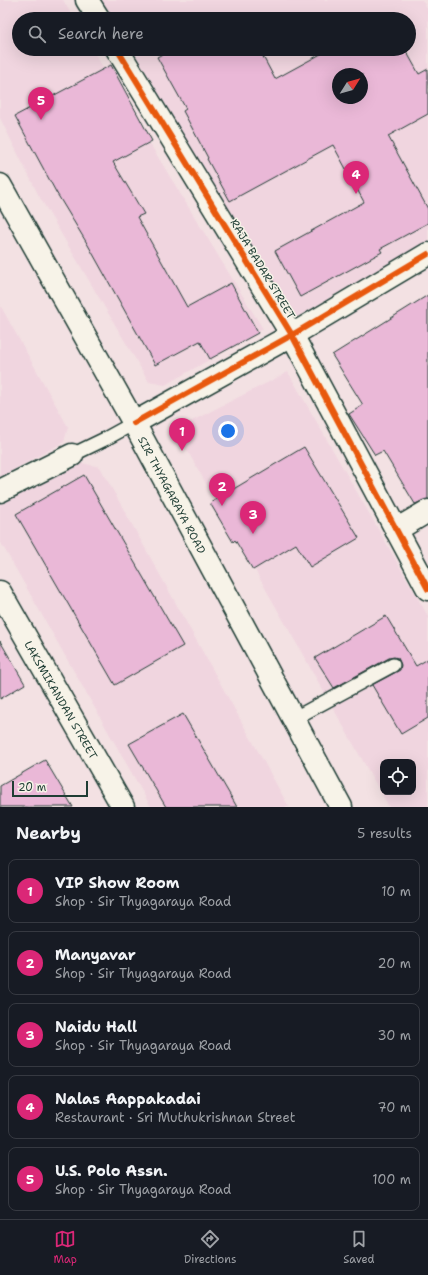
<!DOCTYPE html>
<meta charset="utf-8">
<style>
:root{--surface:#171b24;--page:#20242c;--text:#f1f3f6;--muted:#9ea1a6;--line:#363941;--accent:#db2777}
body{margin:0;font-family:"Shantell Sans",sans-serif;background:var(--page);color:var(--text)}
.controls{position:absolute;right:12px;bottom:12px;display:grid;overflow:hidden;border-radius:8px;box-shadow:0 4px 16px #0002}
.controls button{width:36px;height:36px;display:grid;place-items:center;padding:0;border:0;border-bottom:1px solid var(--line);background:var(--surface);color:var(--text);font:20px sans-serif}
.compass{position:absolute;left:332px;top:68px;width:36px;height:36px;border-radius:50%;background:var(--surface);box-shadow:0 4px 16px #0002;rotate:53deg}
.scale{position:absolute;left:12px;bottom:10px;width:76px;box-sizing:border-box;padding-left:4px;border:2px solid #1f3d34;border-top:0;font-size:11px;line-height:14px;white-space:nowrap;color:#1f3d34;-webkit-text-stroke:3px #f7f3e8;paint-order:stroke}
.you{position:absolute;left:228px;top:431px;width:14px;height:14px;margin:-10px;border:3px solid #fff;border-radius:50%;background:#1a73e8;box-shadow:0 0 0 6px #1a73e833}
.badge{display:grid;place-items:center;width:26px;height:26px;border-radius:50%;background:var(--accent);color:#fff;font-size:13px;font-weight:700}
.pin{position:absolute;translate:-50% -33px;filter:drop-shadow(0 1px 2px #0008)}
.pin::after{content:'';position:absolute;top:21px;width:14px;height:12px;background:inherit;clip-path:polygon(0 0,100% 0,50% 100%)}
.list{margin:0;padding:0;list-style:none}
h2{display:flex;justify-content:space-between;align-items:center;height:52px;margin:0;padding:0 16px;font-size:17px}
h2 small{font-size:13px;font-weight:400;color:var(--muted)}
.list li{display:grid;grid-template-columns:26px 1fr auto;gap:12px;align-items:center;box-sizing:border-box;height:64px;margin:0 8px 8px;padding:0 8px;border:1px solid var(--line);border-radius:8px}
.list b{display:block;font-size:15px;white-space:nowrap}
.list p{margin:0;font-size:13px;white-space:nowrap;color:var(--muted)}
.list em{font-size:13px;font-style:normal;color:var(--muted)}
.icon{flex:none;width:22px;height:22px;fill:none;stroke:currentColor;stroke-width:2;stroke-linecap:round;stroke-linejoin:round}
.map{position:relative;flex:none;width:428px;height:807px;overflow:hidden}
.search{position:absolute;background:var(--surface);box-shadow:0 4px 16px #0002;left:12px;right:12px;top:12px;height:44px;display:flex;align-items:center;gap:10px;box-sizing:border-box;padding:0 14px;border-radius:22px;color:var(--muted);font-size:15px}
.sheet{height:412px;background:var(--surface)}
nav{display:flex;justify-content:space-around;align-items:center;box-sizing:border-box;height:56px;border-top:1px solid var(--line);background:var(--surface);font-size:11px;color:var(--muted)}
nav a{display:grid;justify-items:center;gap:2px}
nav .on{color:var(--accent)}
.map>svg:first-child{display:block}
.built{fill:#f0d5df;fill-rule:evenodd}
.building{fill:#eab8d7;stroke:#1f3d34;fill-rule:evenodd}
.lines{fill:none;stroke-linecap:round;stroke-linejoin:round}
.service-casing{stroke:#1f3d34;stroke-width:16}
.minor-casing{stroke:#1f3d34;stroke-width:25}
.secondary-casing{stroke:#1f3d34;stroke-width:25}
.service{stroke:#f7f3e8;stroke-width:13}
.minor{stroke:#f7f3e8;stroke-width:22}
.secondary{stroke:#f7f3e8;stroke-width:22}
.cycleway-casing{stroke:#f7f3e8;stroke-width:8}
.cycleway{stroke:#e8590c;stroke-width:6}
.labels{text-anchor:middle;stroke-width:3;stroke-linejoin:round;paint-order:stroke}
.street-label{font-size:11px;fill:#1f3d34;stroke:#f7f3e8}
</style>
<div class="map">
<svg width="428" height="807" viewBox="0 0 428 807">
<rect width="100%" height="100%" fill="#f3e1e3"/>
<filter id="ink" filterUnits="userSpaceOnUse"><feTurbulence type="fractalNoise" baseFrequency=".025" numOctaves="2"/><feDisplacementMap in="SourceGraphic" scale="8" xChannelSelector="R" yChannelSelector="G"/><feConvolveMatrix kernelMatrix="1 2 1 2 8 2 1 2 1" color-interpolation-filters="sRGB"/></filter>
<g filter="url(#ink)">
<g class="built">
<path d="M0,0H63L74,19H19V49H92L263,329L165,385L149,382L39,196L0,118Z"/>
<path d="M102,0H422L428,10V240L295,318L132,49H409V19H113ZM338,74H362V98H338Z"/>
<path d="M0,305L68,427L64,442L0,477Z"/>
<path d="M288,372L428,616V807H389L178,434L186,424ZM383,762H413V792H383Z"/>
<path d="M82,463L100,467L289,807H151L0,541V505Z"/>
</g>
<g class="building">
<path d="M172,49H259L275,79L330,49H405L419,74L428,69V114L388,136L428,209V223L380,249L382,252L300,297L275,251L364,202L333,145L230,201L207,159L208,158L183,111L186,109L157,57ZM338,74H362V98H338Z"/>
<path d="M111,65L152,141L113,162L144,214L137,217L187,307L231,283L258,333L210,359L200,341L155,365L88,245L56,192L15,116Z"/>
<path d="M428,295V499L415,504L383,451L375,455L349,414L363,405L332,355Z"/>
<path d="M304,447L359,538L310,567L296,544L253,570L235,540L233,542L210,503Z"/>
<path d="M84,475L183,646L115,685L16,514Z"/>
<path d="M386,616L416,666L428,659V718L401,734L372,685L400,670L401,665L398,658L394,657L389,658L334,688L315,658Z"/>
<path d="M0,641L25,684L0,699Z"/>
<path d="M183,714L237,807H166L129,744Z"/>
<path d="M45,760L73,807H0V786Z"/>
</g>
<g class="lines">
<defs>
<g id="service">
<path d="M72,455L105,439L134,423"/>
<path d="M293,719L393,665"/>
</g>
<g id="minor">
<path d="M87,0L99,19"/>
<path d="M117,49L292,335L428,589"/>
<path d="M134,423L292,335L428,254"/>
<path d="M0,491L72,455"/>
<path d="M396,530L428,511"/>
<path d="M0,592L123,807"/>
</g>
<path id="secondary" d="M0,185L134,423L341,807"/>
</defs>
<use href="#service" class="service-casing"/>
<use href="#minor" class="minor-casing"/>
<use href="#secondary" class="secondary-casing"/>
<use href="#service" class="service"/>
<use href="#minor" class="minor"/>
<use href="#secondary" class="secondary"/>
<defs>
<g id="cycleway">
<path d="M117,49L292,335L428,589"/>
<path d="M134,423L292,335L428,254"/>
</g>
</defs>
<use href="#cycleway" class="cycleway-casing"/>
<use href="#cycleway" class="cycleway"/>
</g>
</g>
<g class="labels">
<g class="street-label">
<text transform="translate(263 269) rotate(59)" y="4">RAJA BADAR STREET</text>
<text transform="translate(172 495) rotate(62)" y="4">SIR THYAGARAYA ROAD</text>
<text transform="translate(61 700) rotate(60)" y="4">LAKSMIKANDAN STREET</text>
</g>
</g>
</svg>
<div class="controls">
<button><svg class="icon" aria-label="locate" viewBox="0 0 24 24"><circle cx="12" cy="12" r="6"/><path d="M12 2v4M12 18v4M2 12h4M18 12h4"/></svg></button>
</div>
<svg class="compass" viewBox="-18 -18 36 36"><path d="M0-13l5 13h-10z" fill="#e53935"/><path d="M0 13l5-13h-10z" fill="#9ea1a6"/></svg>
<div class="scale">20 m</div>
<div class="you"></div>
<div class="pin badge" style="left:182px;top:451px">1</div>
<div class="pin badge" style="left:222px;top:506px">2</div>
<div class="pin badge" style="left:253px;top:534px">3</div>
<div class="pin badge" style="left:356px;top:194px">4</div>
<div class="pin badge" style="left:41px;top:120px">5</div>
<div class="search"><svg class="icon" aria-label="search" viewBox="0 0 24 24"><circle cx="10" cy="10" r="6"/><path d="M15 15l6 6"/></svg>Search here</div>
</div>
<section class="sheet">
<h2>Nearby<small>5 results</small></h2>
<ul class="list">
<li><span class="badge">1</span><div><b>VIP Show Room</b><p>Shop · Sir Thyagaraya Road</p></div><em>10 m</em></li>
<li><span class="badge">2</span><div><b>Manyavar</b><p>Shop · Sir Thyagaraya Road</p></div><em>20 m</em></li>
<li><span class="badge">3</span><div><b>Naidu Hall</b><p>Shop · Sir Thyagaraya Road</p></div><em>30 m</em></li>
<li><span class="badge">4</span><div><b>Nalas Aappakadai</b><p>Restaurant · Sri Muthukrishnan Street</p></div><em>70 m</em></li>
<li><span class="badge">5</span><div><b>U.S. Polo Assn.</b><p>Shop · Sir Thyagaraya Road</p></div><em>100 m</em></li>
</ul>
</section>
<nav>
<a class="on"><svg class="icon" aria-label="map" viewBox="0 0 24 24"><path d="M3 6l6-2 6 2 6-2v14l-6 2-6-2-6 2zM9 4v14M15 6v14"/></svg>Map</a>
<a><svg class="icon" aria-label="directions" viewBox="0 0 24 24"><path d="M12 3l9 9-9 9-9-9zM9 14v-3h6M13 9l2 2-2 2"/></svg>Directions</a>
<a><svg class="icon" aria-label="saved" viewBox="0 0 24 24"><path d="M7 4h10v16l-5-4-5 4z"/></svg>Saved</a>
</nav>
